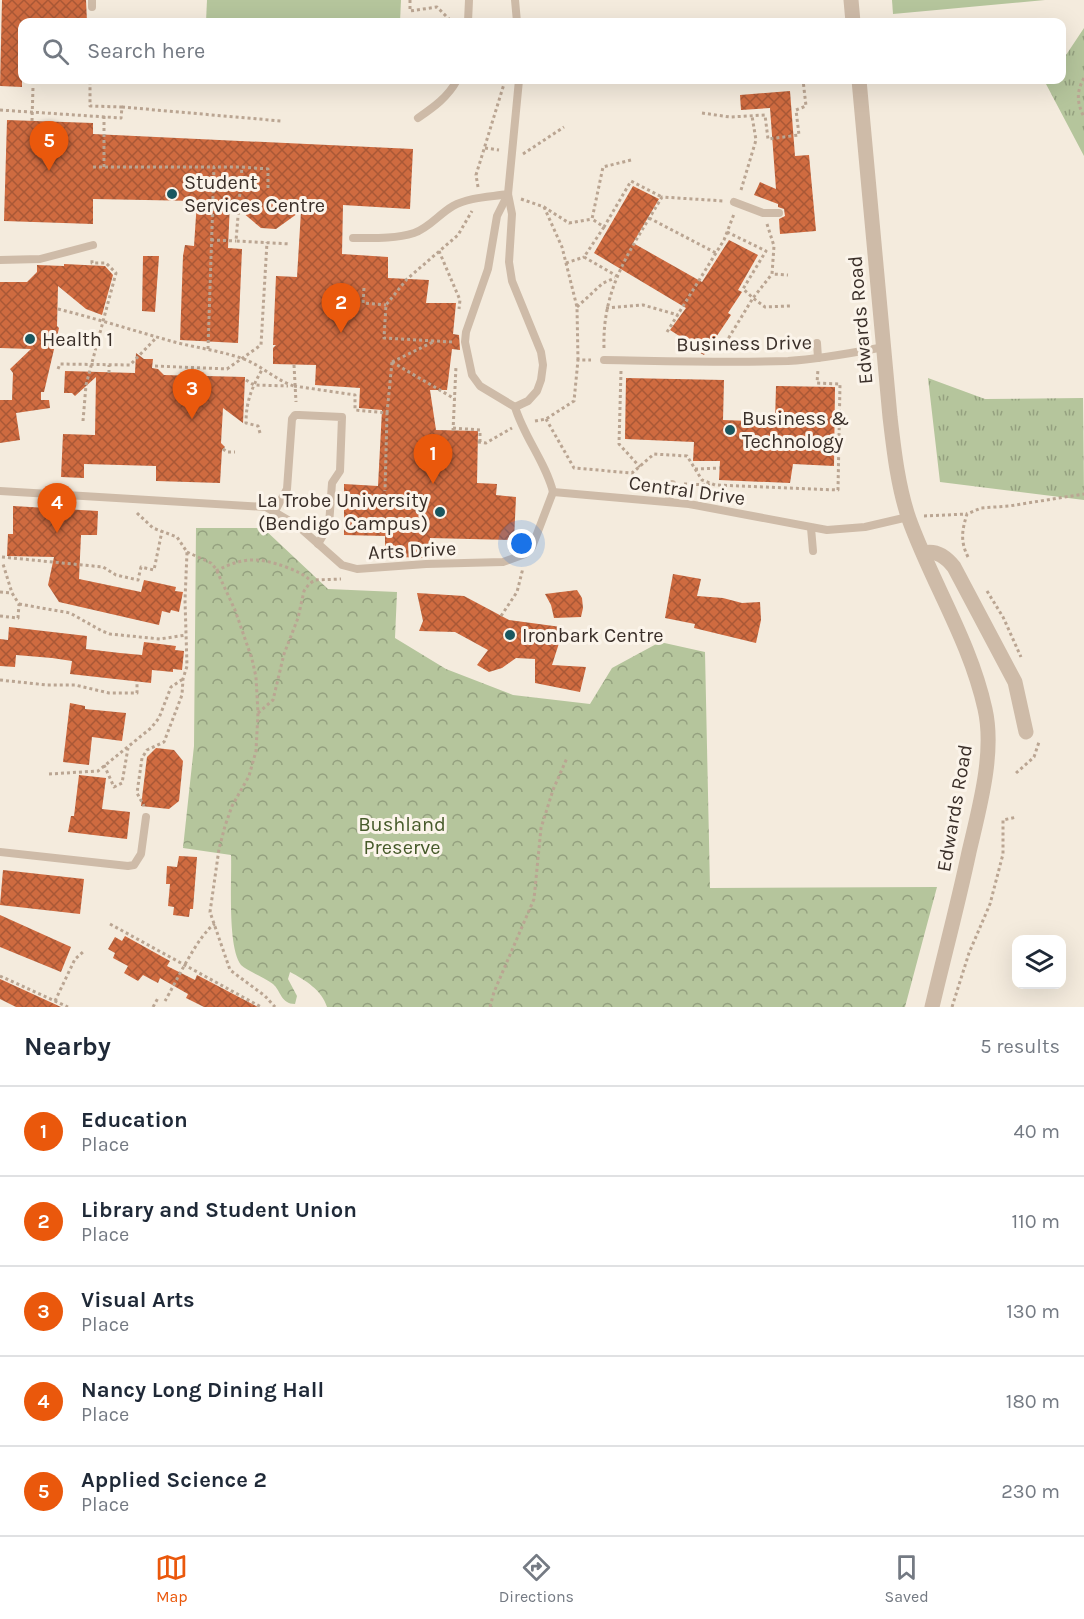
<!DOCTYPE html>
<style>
:root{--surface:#fff;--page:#f2f2f3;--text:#1f2937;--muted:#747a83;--line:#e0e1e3;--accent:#ea580c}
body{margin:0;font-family:Karla,sans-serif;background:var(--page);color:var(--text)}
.controls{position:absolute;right:18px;bottom:18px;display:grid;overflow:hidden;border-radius:12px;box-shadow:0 6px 24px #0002}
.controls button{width:54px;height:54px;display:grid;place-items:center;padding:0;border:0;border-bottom:2px solid var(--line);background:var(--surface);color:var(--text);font:30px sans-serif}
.you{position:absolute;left:522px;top:544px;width:21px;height:21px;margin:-15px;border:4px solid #fff;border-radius:50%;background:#1a73e8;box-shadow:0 0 0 9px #1a73e833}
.badge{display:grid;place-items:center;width:39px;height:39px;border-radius:50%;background:var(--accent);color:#fff;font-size:20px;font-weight:700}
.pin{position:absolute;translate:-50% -50px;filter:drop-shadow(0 2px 3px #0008)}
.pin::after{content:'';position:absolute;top:32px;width:21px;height:18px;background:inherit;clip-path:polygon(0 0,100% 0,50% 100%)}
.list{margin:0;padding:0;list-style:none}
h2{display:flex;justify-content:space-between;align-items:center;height:78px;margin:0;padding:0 24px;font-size:26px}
h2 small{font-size:20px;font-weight:400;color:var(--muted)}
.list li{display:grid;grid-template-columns:39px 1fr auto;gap:18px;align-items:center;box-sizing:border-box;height:90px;padding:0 24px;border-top:2px solid var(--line)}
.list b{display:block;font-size:22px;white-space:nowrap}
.list p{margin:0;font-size:20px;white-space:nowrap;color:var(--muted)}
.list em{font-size:20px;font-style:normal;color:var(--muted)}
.icon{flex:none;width:33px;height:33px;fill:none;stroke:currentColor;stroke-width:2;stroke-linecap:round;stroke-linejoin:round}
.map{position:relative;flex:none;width:1084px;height:1007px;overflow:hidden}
.search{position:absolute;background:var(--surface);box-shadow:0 6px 24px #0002;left:18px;right:18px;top:18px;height:66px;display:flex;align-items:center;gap:15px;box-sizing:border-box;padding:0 21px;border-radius:12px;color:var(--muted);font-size:22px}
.sheet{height:528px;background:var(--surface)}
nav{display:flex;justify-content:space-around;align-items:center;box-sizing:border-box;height:84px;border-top:2px solid var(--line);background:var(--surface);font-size:16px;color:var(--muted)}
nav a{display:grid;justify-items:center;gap:3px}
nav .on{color:var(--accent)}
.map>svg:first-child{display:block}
.green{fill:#b5c59c}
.forest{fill:url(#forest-crowns)}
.park{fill:url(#park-tufts)}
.building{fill:url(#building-cross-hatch)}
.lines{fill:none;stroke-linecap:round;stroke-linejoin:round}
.path{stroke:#baa592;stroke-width:3;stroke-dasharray:3 3;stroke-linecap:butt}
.service{stroke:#cebba8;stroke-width:8}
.minor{stroke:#cebba8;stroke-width:15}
.poi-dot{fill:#1a575f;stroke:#fbf4ea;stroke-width:2}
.labels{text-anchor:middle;stroke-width:6;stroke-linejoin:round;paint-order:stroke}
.poi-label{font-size:20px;fill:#3a2f29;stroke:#fbf4ea;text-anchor:start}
.street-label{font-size:20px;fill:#3a2f29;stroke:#fbf4ea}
.park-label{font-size:20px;fill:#465a2a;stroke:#fbf4ea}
</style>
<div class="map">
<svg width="1084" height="1007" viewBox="0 0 1084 1007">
<defs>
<pattern id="forest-crowns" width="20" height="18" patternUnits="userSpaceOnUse" patternTransform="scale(1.5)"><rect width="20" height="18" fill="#b5c59c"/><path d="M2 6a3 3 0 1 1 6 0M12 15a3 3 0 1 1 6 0" fill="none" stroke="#94a07f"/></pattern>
<pattern id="park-tufts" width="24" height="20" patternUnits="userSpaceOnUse" patternTransform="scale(1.5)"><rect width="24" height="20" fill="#b5c59c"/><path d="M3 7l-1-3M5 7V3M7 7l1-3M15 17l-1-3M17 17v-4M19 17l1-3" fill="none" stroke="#94a07f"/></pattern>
<pattern id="building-cross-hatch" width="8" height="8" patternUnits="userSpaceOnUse" patternTransform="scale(1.5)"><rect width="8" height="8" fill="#cf6b40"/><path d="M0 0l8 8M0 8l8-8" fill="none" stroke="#a95836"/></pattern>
</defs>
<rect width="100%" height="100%" fill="#f4ebdd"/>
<g class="green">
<path d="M207,0H401L400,22H206Z"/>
<path d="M892,0H1045L893,14Z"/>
</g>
<path class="forest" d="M196,528H263L328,589L397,592L395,638L446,669L513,695L590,704L612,668L660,642L705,652L710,888L937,887L905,1007H327C322,990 305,980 290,972L288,979L297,996L295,1004C281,1004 281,991 273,984C264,977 247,971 241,965C227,946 232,880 231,855L183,848L194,746Z"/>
<g class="park">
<path d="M1084,28V156L1046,84L1049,80H1062V61Z"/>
<path d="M928,378L985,399L1083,398L1084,500L940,482Z"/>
</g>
<g class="building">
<path d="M2,0H86L87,22H22V87L0,86Z"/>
<path d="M790,91L795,156L809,155L816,231L780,234L779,219L785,216L784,209L778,207V204L754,195L760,182L776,189L770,108L741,110L740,95Z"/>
<path d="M7,120L93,123V134L413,149L410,209L343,205L342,254L388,257V278L429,280L426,303H456L453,334L459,335L460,350L452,349L447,390H430L436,430L478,431L477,483L497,484L496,495L516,497L514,540L430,538L428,558H420L385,556V536L344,535V484L378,486L382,410L359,408L360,388L315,385L316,365L273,364V348L276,345H273L276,276L297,277L301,211L276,229L261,228L230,202L228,248L242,249L238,343L180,340L183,256L185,245L194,246L197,201L93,199V224L4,221Z"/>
<path d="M633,186L659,199L633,243L702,282L729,240L758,255L738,290L742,292L728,313L731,315L704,355L685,345L687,341L670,330L686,308L594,253Z"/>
<path d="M143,256H159L155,312L142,311Z"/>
<path d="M64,264L105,266L113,275L102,315L86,309L58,286L57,326L59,328L44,392H41V400H49L50,408L16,413L20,440L0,443V400H12L13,373L10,369L31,349L0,348V282H27L37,272V265L64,266Z"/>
<path d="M136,353L144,359H153L152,368L158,369L164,375L199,376L202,373L206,376L245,377L243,423L223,408L221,443L225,447L222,450L220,483L156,481V466L84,464V478L61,477L63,434L95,435L96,377L75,396L72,393H64L65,371L135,373Z"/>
<path d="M626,378L724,380L723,420L775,422L776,386L835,387L834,466L793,464L790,483L719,480L720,461H693L694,442L625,439Z"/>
<path d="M13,506L98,511L97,535H81L79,579L141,592L144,580L176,587L175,591L183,592L179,612L171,610L170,613L162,611L159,625L59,602L48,585L54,557L7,556L8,534H13Z"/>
<path d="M673,574L701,579L697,596L723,598L742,603L760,602L761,620L756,643L694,628L695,624L665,618Z"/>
<path d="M577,590L582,598L583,608L581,617L554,618L551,605L545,594Z"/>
<path d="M417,593L464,596L509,620L561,627V637L552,665L586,667L580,692L535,683V659L516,658L502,668L489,672L477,665L488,650L455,632L419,631L423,621Z"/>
<path d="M9,627L87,636L86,649L120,653L142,655L144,642L176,646L175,650L184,651L182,670L173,669V672L152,670L151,683L70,674L72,661L52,658L16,655L15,667L0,666V639L8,640Z"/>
<path d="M70,703L85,706V709L126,713L122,741L92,737L89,765L63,762Z"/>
<path d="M156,748L174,750L183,761L179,801L169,809L141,806L147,757Z"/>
<path d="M79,775L106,778L102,809L130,812L127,839L68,832L71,816H74Z"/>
<path d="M179,856L197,857L193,909H190L189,917L173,915L174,907L168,906L170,884H166L167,866L177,867Z"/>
<path d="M3,870L84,879L80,914L0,905Z"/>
<path d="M0,915L71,947L61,972L0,947Z"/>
<path d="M125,936L170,961L167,966L195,980L197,975L258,1007H204L186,998L188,994L160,978L158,983L143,975L138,981L124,973L128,966L113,958L115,953L108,949L115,937L122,941Z"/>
<path d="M0,979L61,1007H16L0,999Z"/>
</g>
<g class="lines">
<g class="path">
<path d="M410,0V11L437,7L452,22"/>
<path d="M1084,78C1076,92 1077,103 1084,117"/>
<path d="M122,107L281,121"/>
<path d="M0,110L121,118L122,107L90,106V80"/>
<path d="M702,113L730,117L765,115L768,139L799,135L796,110L806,106L803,80"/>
<path d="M104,116V167"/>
<path d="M32,121L33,87"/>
<path d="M485,148L499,150"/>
<path d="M523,154L564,127"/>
<path d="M631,160L603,167L592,219L604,227L631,181L662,197"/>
<path d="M93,167H214"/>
<path d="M478,187L476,175L504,84"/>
<path d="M268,188V169L242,167L236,241L290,244"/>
<path d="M741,190L756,140L752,116"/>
<path d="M521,199L544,207L569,223L592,219"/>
<path d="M544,207L562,247L577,307L578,360"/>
<path d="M649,218L716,253"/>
<path d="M767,224L774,246L772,274L788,275"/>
<path d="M604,227L584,257L617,276"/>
<path d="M727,232L766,251L743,289L753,298L772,274"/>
<path d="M211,240L236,241"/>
<path d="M439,251L460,300L459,309"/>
<path d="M566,263L584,257"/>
<path d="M364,288L363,303L386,305"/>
<path d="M577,307L603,283L615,278"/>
<path d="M606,308L643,305L678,315"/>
<path d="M58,309C98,319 138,332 178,343C199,348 220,351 241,358C260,364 275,380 294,386"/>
<path d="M667,332L724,240L734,214"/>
<path d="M452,342L384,338L386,305L407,279L458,235L472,211"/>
<path d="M604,348C602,286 632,248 662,197L724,201"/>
<path d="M208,349L214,167H242"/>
<path d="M727,350L728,339L753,298L765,307L790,306"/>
<path d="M392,362L455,399"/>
<path d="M392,362L433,342"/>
<path d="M294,365L296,402"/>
<path d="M155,366L227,369L261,345L267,242"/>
<path d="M58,369L60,364L130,365L157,337"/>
<path d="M621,371L619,444L640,467"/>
<path d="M109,373V365"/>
<path d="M246,380L254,385L288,386"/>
<path d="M294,386L355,395V410L387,413L385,491"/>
<path d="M387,413L392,362"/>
<path d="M546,419L574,468L632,473L654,454L687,456L702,480L715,485L838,490L840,384L817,383L818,369"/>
<path d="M83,421L86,385L116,273L106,263H92V259"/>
<path d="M535,421L546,419L574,401L578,360H591"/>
<path d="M453,428L480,430V443"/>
<path d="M453,431L456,366"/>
<path d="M260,433L258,426L246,423C246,401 252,387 263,368"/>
<path d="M478,442L486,443L512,428"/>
<path d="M223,449L227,452H235"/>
<path d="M695,469L720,468"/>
<path d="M684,484L710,485"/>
<path d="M137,513L153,528L177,537L187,552L185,600L187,666L183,679L182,695L164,742L147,750L142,758L137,793L144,806"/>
<path d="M924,516L967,514"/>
<path d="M187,552L211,563L216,569L235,610L252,659L256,677L258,713L256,751L249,776L232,806L225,826L219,849L210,912L230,970L265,996L275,1007"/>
<path d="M2,557L103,567L116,575L138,580L141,567L154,570L162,531"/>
<path d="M968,557C960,541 962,530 967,514L981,508L1009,506L1084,494"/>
<path d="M216,571C243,557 258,557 286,567C296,571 304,574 312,582"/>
<path d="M987,591L1003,617L1021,657"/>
<path d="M0,592L12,593"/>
<path d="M19,604L70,613L102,631L110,634L160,639L186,635"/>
<path d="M0,616L18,618L19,604L12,593L3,564"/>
<path d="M501,616L517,592L523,568"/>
<path d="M0,680L47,685H75L109,693H137V681"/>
<path d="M258,713L273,700L284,654L298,618L304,591L309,584L315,580L341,579"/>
<path d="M104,765L114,787L122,783L128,748"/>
<path d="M1016,773L1034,757L1039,742"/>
<path d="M49,774L98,771L151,728L159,718L171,687L183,679"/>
<path d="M110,924L261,1007"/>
<path d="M0,976L68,1007"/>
<path d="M55,1001L75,959L84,951"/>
<path d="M165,1001C175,984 199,933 215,924"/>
<path d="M153,1007L158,998"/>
<path d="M490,1007L494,992L534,899L541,828L553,790L567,758"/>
<path d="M952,1007L969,953L990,904L1003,854V820L1017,817"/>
</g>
<g class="service">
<path d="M515,0L517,22"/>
<path d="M92,7V0"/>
<path d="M468,22L469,0"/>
<path d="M418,118C434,107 448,97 457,80"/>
<path d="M508,194L497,216L488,269L466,332L465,342L472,375L480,386L515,407C524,437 546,463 553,492"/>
<path d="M734,202L763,213H779"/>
<path d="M353,238C373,238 395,239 414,233C429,228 439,214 453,206C469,197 490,197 508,194"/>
<path d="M0,260L40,259L93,245"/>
<path d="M817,343L818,358"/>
<path d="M604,360C666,361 727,363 788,361C821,359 852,353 884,347"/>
<path d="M515,407L528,401L537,391L541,380L543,365L541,352L512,281L509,262L512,214L508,194L519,80"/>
<path d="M0,491L266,507L298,526L342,565L357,569L426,564L503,562L525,554L532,547L553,492"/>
<path d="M553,492L689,504L827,530L865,527L908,517"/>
<path d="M669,501L672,484"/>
<path d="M275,511L287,489L292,419L295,415H299L342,417L340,471L332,483L329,525L318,544"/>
<path d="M811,528L813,551"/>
<path d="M0,852L128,866L134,865L141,854L146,817"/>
</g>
<g class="minor">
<path d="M851,0L853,22"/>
<path d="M859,80L890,417C894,451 898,487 909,519C932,583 970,641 985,709C995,753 979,809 969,852C958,904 944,956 932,1007"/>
<path d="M924,553C937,550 946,557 954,567L1015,682L1026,732"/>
</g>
</g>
<g class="poi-dot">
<circle cx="172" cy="194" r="6"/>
<circle cx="30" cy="339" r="6"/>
<circle cx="730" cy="430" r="6"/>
<circle cx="440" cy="512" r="6"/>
<circle cx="510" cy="635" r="6"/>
</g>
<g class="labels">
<g class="poi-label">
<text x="184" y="189">Student<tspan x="184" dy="23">Services Centre</tspan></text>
<text x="42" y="346">Health 1</text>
<text x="742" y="425">Business &amp;<tspan x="742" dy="23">Technology</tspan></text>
<text x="428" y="507" text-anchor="end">La Trobe University<tspan x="428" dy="23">(Bendigo Campus)</tspan></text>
<text x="522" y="642">Ironbark Centre</text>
</g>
<g class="street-label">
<text transform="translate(860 320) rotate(-95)" y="7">Edwards Road</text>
<text transform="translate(744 343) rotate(-1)" y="7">Business Drive</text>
<text transform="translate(687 490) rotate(8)" y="7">Central Drive</text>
<text transform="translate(412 550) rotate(-3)" y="7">Arts Drive</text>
<text transform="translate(954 808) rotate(-80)" y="7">Edwards Road</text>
</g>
<g class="park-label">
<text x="402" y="831">Bushland<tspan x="402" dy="23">Preserve</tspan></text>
</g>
</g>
</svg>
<div class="controls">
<button><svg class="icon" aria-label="layers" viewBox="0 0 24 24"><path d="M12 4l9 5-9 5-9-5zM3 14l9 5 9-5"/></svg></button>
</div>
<div class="you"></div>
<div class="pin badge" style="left:433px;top:484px">1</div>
<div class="pin badge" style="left:341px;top:333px">2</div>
<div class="pin badge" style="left:192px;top:419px">3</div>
<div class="pin badge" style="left:57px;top:533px">4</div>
<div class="pin badge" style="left:49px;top:171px">5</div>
<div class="search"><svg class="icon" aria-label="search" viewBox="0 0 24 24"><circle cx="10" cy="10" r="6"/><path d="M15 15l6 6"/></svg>Search here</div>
</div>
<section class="sheet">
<h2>Nearby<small>5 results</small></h2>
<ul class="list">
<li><span class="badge">1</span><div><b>Education</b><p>Place</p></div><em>40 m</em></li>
<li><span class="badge">2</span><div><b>Library and Student Union</b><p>Place</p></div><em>110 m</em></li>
<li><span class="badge">3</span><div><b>Visual Arts</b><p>Place</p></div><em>130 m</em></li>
<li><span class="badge">4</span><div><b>Nancy Long Dining Hall</b><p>Place</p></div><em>180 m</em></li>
<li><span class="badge">5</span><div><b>Applied Science 2</b><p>Place</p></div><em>230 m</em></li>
</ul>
</section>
<nav>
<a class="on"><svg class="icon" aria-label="map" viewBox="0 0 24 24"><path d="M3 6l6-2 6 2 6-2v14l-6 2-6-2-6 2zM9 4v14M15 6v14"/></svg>Map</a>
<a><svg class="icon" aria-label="directions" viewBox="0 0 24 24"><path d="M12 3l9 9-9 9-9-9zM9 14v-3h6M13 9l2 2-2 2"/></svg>Directions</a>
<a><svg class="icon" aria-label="saved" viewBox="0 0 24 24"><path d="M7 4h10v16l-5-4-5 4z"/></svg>Saved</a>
</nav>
